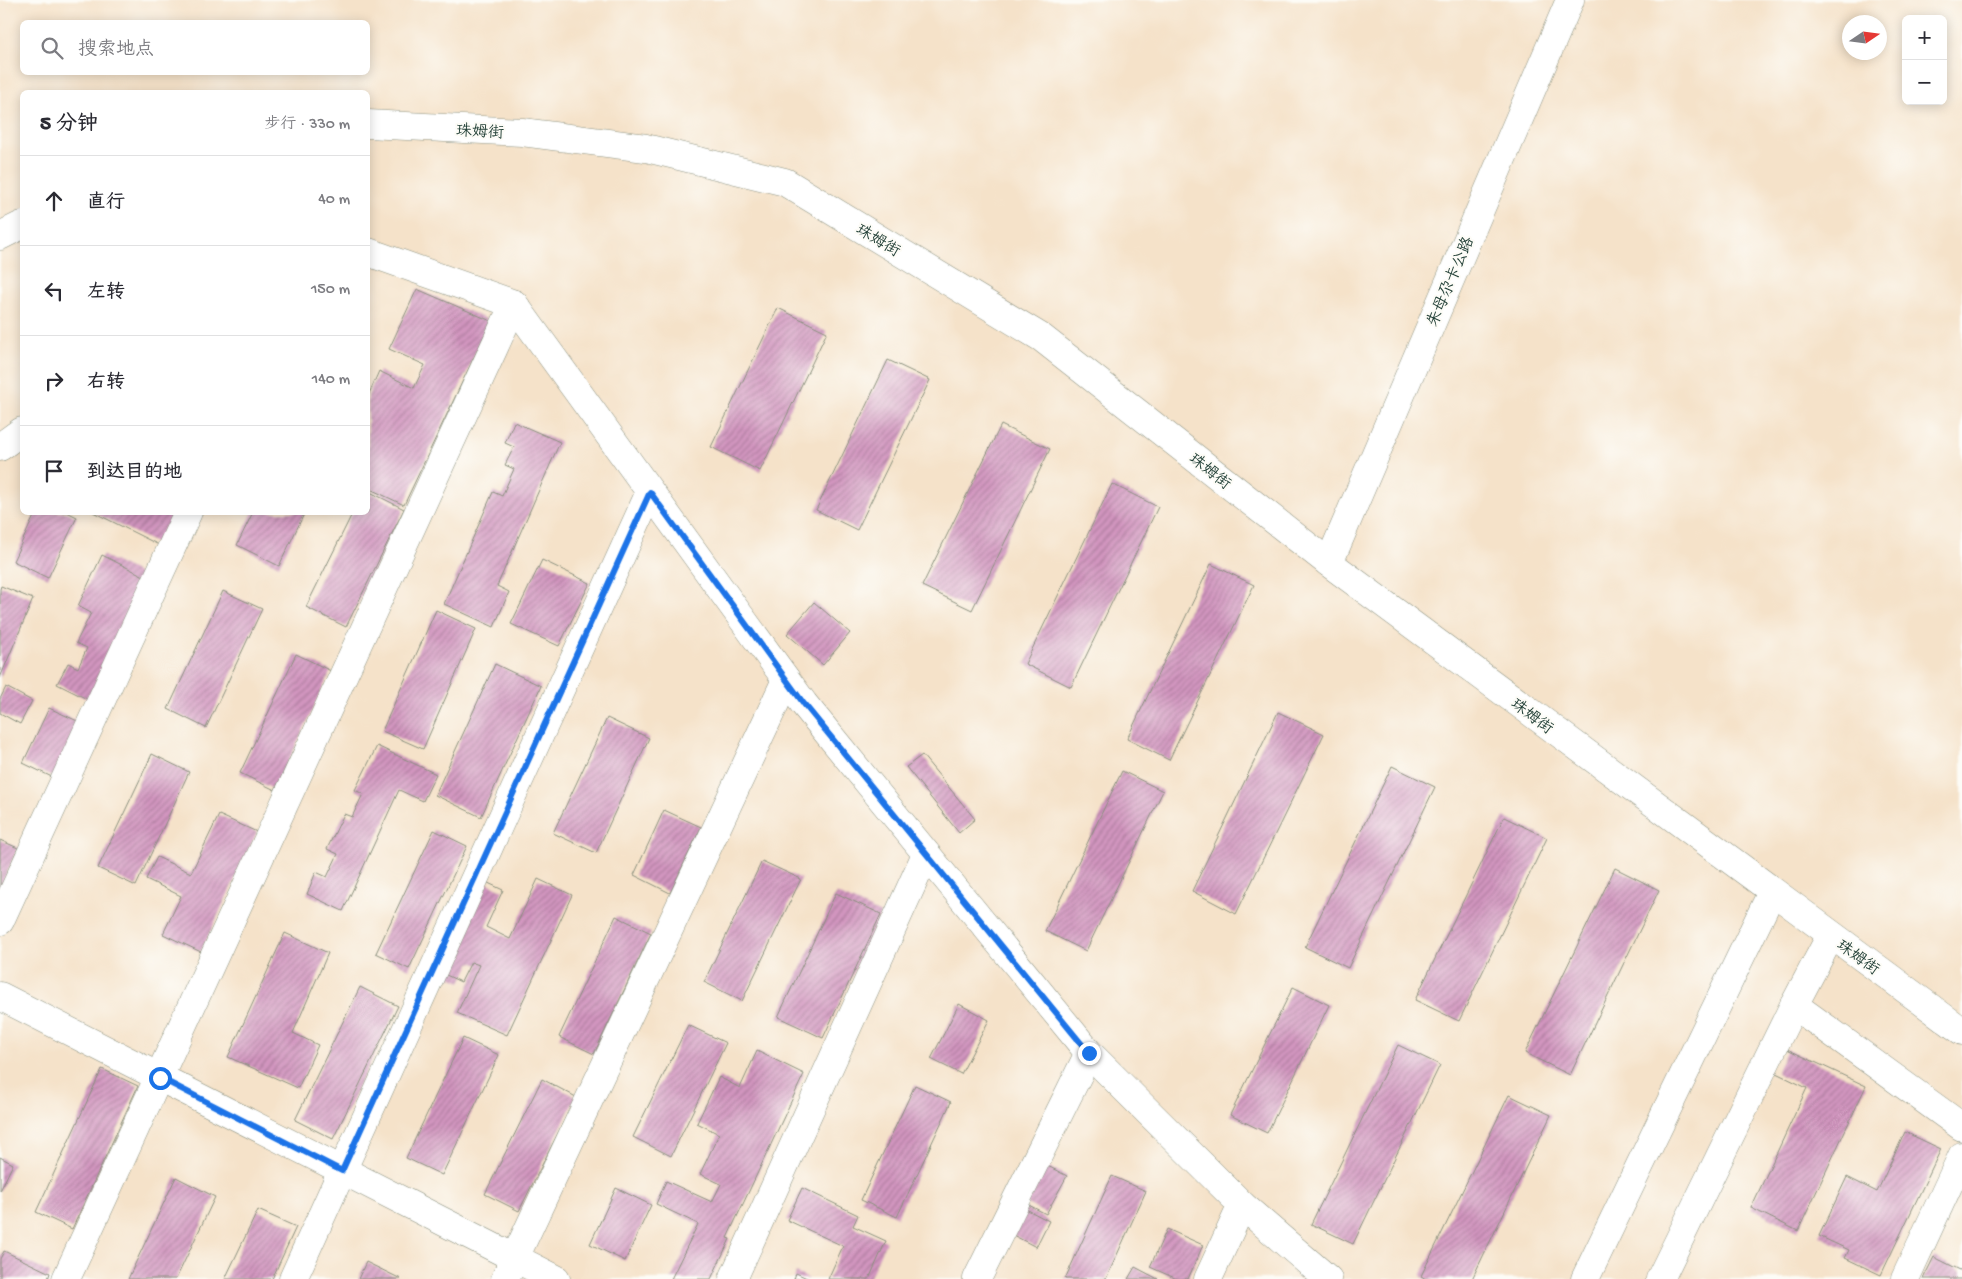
<!DOCTYPE html>
<html lang="zh">
<meta charset="utf-8">
<style>
:root{--surface:#fff;--page:#f7f7f7;--text:#2b2b33;--muted:#7c7c81;--line:#e1e1e2}
body{margin:0;font-family:"Gochi Hand","LXGW WenKai TC",sans-serif;background:var(--page);color:var(--text)}
.controls{position:absolute;right:15px;top:15px;display:grid;overflow:hidden;border-radius:8px;box-shadow:0 2px 12px #0003}
.controls button{width:45px;height:45px;display:grid;place-items:center;padding:0;border:0;border-bottom:1px solid var(--line);background:var(--surface);color:var(--text);font:25px sans-serif}
.compass{position:absolute;left:1842px;top:15px;width:45px;height:45px;border-radius:50%;background:var(--surface);box-shadow:0 2px 12px #0003;rotate:77deg}
.stop{position:absolute;width:15px;height:15px;margin:-11px;border:4px solid #1a73e8;border-radius:50%;background:#fff}
.stop.end{background:#1a73e8;border-color:#fff;box-shadow:0 1px 5px #0008}
.list{margin:0;padding:0;list-style:none}
h2{display:flex;justify-content:space-between;align-items:center;height:65px;margin:0;padding:0 20px;font-size:21px}
h2 small{font-size:16px;font-weight:400;color:var(--muted)}
.list li{display:grid;grid-template-columns:32px 1fr auto;gap:15px;align-items:center;box-sizing:border-box;height:90px;padding:0 20px;border-top:1px solid var(--line)}
.list b{display:block;font-size:19px;white-space:nowrap}
.list em{font-size:16px;font-style:normal;color:var(--muted)}
.icon{flex:none;width:28px;height:28px;fill:none;stroke:currentColor;stroke-width:2;stroke-linecap:round;stroke-linejoin:round}
.map{position:relative;flex:none;width:1962px;height:1279px;overflow:hidden}
.search{position:absolute;background:var(--surface);box-shadow:0 2px 12px #0003;left:20px;top:20px;width:350px;height:55px;display:flex;align-items:center;gap:12px;box-sizing:border-box;padding:0 18px;border-radius:8px;color:var(--muted);font-size:19px}
.panel{position:absolute;background:var(--surface);box-shadow:0 2px 12px #0003;left:20px;top:90px;width:350px;height:425px;border-radius:8px}
.map>svg:first-child{display:block}
.building{fill:url(#building-hatch)}
.lines{fill:none;stroke-linecap:round;stroke-linejoin:round}
.minor-casing{stroke:#8a907e;stroke-width:29}
.major-casing{stroke:#8a907e;stroke-width:29}
.minor{stroke:#fff;stroke-width:28}
.major{stroke:#fff;stroke-width:28}
.route{stroke:#1a73e8;stroke-width:6}
.labels{text-anchor:middle;stroke-width:4;stroke-linejoin:round;paint-order:stroke}
.street-label{font-size:16px;fill:#1f3d34;stroke:#fdfcf7}
</style>
<div class="map">
<svg width="1962" height="1279" viewBox="0 0 1962 1279">
<defs>
<pattern id="building-hatch" width="6" height="6" patternUnits="userSpaceOnUse" patternTransform="scale(1.25)"><rect width="6" height="6" fill="#d295bf"/><path d="M-1 1l2-2M0 6l6-6M5 7l2-2" fill="none" stroke="#aa7b9c"/></pattern>
</defs>
<rect width="100%" height="100%" fill="#fdfcf7"/>
<filter id="ink" filterUnits="userSpaceOnUse"><feTurbulence type="fractalNoise" baseFrequency=".02" numOctaves="2"/><feDisplacementMap in="SourceGraphic" scale="10" xChannelSelector="R" yChannelSelector="G"/><feConvolveMatrix kernelMatrix="1 2 1 2 8 2 1 2 1" color-interpolation-filters="sRGB"/></filter>
<filter id="wash" filterUnits="userSpaceOnUse"><feTurbulence type="fractalNoise" baseFrequency=".0096" numOctaves="4" result="noise"/><feDisplacementMap in="SourceGraphic" scale="20" xChannelSelector="R" yChannelSelector="G"/><feGaussianBlur stdDeviation="1.12" result="paint"/><feColorMatrix in="noise" values="0 0 0 0 0 0 0 0 0 0 0 0 0 0 0 0 0 1.4 0 .05"/><feComposite in="paint" operator="in"/></filter>
<g filter="url(#wash)">
<rect width="100%" height="100%" fill="#f5e2c9"/>
<g id="blocks">
<g class="building">
<path d="M417,289L491,321L404,505L368,488V396L379,371L414,388L425,365L389,349Z"/>
<path d="M778,308L827,332L760,471L711,447Z"/>
<path d="M888,360L930,380L857,530L816,510Z"/>
<path d="M514,422L560,442L497,586L509,592L494,627L444,604L493,492L502,496L514,469L505,465L514,447L505,443Z"/>
<path d="M1001,425L1050,449L972,610L922,586Z"/>
<path d="M1112,484L1158,507L1071,687L1025,664Z"/>
<path d="M368,491L404,509L346,627L306,607L353,512H368Z"/>
<path d="M36,512H67L77,517L48,578L13,561Z"/>
<path d="M93,512H180L163,547Z"/>
<path d="M253,512H305L279,566L237,545Z"/>
<path d="M102,555L152,580L93,702L57,684L68,663L78,668L87,648L76,643L91,613L78,606Z"/>
<path d="M542,560L590,583L559,646L511,624Z"/>
<path d="M1211,564L1254,585L1169,760L1127,739Z"/>
<path d="M1,586L33,599L0,678V589Z"/>
<path d="M223,591L262,609L206,728L168,709Z"/>
<path d="M814,602L850,633L823,665L787,634Z"/>
<path d="M436,610L476,629L423,749L382,731Z"/>
<path d="M296,654L331,671L275,790L240,773Z"/>
<path d="M495,664L541,686L481,817L435,795Z"/>
<path d="M6,687L32,701L20,724L0,713V699Z"/>
<path d="M49,708L84,724L58,780L23,763Z"/>
<path d="M1278,712L1324,734L1236,914L1192,891Z"/>
<path d="M607,718L649,738L596,853L553,833Z"/>
<path d="M377,746L436,774L423,801L399,790L343,911L307,894L316,872L327,877L338,854L327,849L344,814L352,817L363,794L355,790Z"/>
<path d="M152,754L189,772L136,886L98,868Z"/>
<path d="M922,755L975,819L959,833L906,767Z"/>
<path d="M1392,766L1435,787L1348,968L1305,947Z"/>
<path d="M1122,771L1163,791L1086,951L1045,931Z"/>
<path d="M664,810L701,827L670,893L634,875Z"/>
<path d="M219,815L257,832L201,952L163,934L181,896L146,879L157,857L191,873Z"/>
<path d="M1504,817L1547,838L1459,1021L1415,1000Z"/>
<path d="M434,830L467,846L409,969L376,953Z"/>
<path d="M0,840L18,848L0,889Z"/>
<path d="M762,861L801,879L742,1001L704,982Z"/>
<path d="M1615,868L1659,890L1570,1075L1525,1053Z"/>
<path d="M538,879L572,895L507,1035L457,1013L479,965L471,962L461,982L444,974L486,882L503,890L486,927L510,939Z"/>
<path d="M836,893L881,914L823,1038L778,1017Z"/>
<path d="M616,916L651,933L594,1054L559,1037Z"/>
<path d="M285,933L328,953L293,1033L318,1045L298,1088L228,1057Z"/>
<path d="M360,987L398,1006L333,1139L295,1120Z"/>
<path d="M1293,987L1329,1005L1267,1133L1230,1115Z"/>
<path d="M959,1004L989,1020L961,1074L931,1059Z"/>
<path d="M688,1025L726,1043L671,1156L633,1137Z"/>
<path d="M463,1038L499,1055L442,1175L406,1158Z"/>
<path d="M1398,1045L1440,1065L1353,1244L1311,1224Z"/>
<path d="M1787,1049L1866,1086L1798,1231L1751,1208L1807,1088L1776,1073Z"/>
<path d="M757,1051L804,1074L727,1238L730,1239L711,1279H671L698,1224L656,1204L666,1181L712,1202L721,1184L700,1174L719,1134L697,1123L719,1077L740,1088Z"/>
<path d="M102,1069L138,1086L72,1229L36,1212Z"/>
<path d="M542,1079L576,1097L519,1211L485,1194Z"/>
<path d="M915,1085L951,1102L897,1217L861,1200Z"/>
<path d="M1509,1095L1551,1115L1472,1279H1426L1421,1276Z"/>
<path d="M1905,1132L1941,1149L1881,1275L1845,1258L1849,1250L1819,1236L1847,1177L1877,1192Z"/>
<path d="M0,1157L13,1164L0,1191Z"/>
<path d="M1044,1164L1067,1176L1046,1214L1023,1202Z"/>
<path d="M1112,1176L1146,1191L1106,1279H1065Z"/>
<path d="M176,1177L215,1197L176,1279H128Z"/>
<path d="M616,1188L651,1205L625,1261L590,1244Z"/>
<path d="M802,1188L858,1215L853,1226L886,1241L869,1279H828L843,1246L787,1220Z"/>
<path d="M1024,1208L1049,1221L1036,1247L1011,1234Z"/>
<path d="M258,1210L296,1227L272,1279H225Z"/>
<path d="M1167,1229L1203,1245L1188,1279H1177L1150,1267Z"/>
<path d="M4,1251L50,1273L48,1279H0V1259Z"/>
<path d="M1934,1257L1962,1271V1279H1923Z"/>
<path d="M366,1262L401,1279H358Z"/>
<path d="M1135,1267L1158,1279H1128Z"/>
<path d="M796,1273L809,1279H794Z"/>
</g>
</g>
</g>
<g filter="url(#ink)">
<use href="#blocks" fill-opacity="0" stroke="#8a907e" stroke-width="1"/>
<g class="lines">
<defs>
<g id="minor">
<path d="M368,252L514,304L804,704L1089,1053L1242,1205L1328,1279"/>
<path d="M0,447L22,431"/>
<path d="M1329,563L1570,0"/>
<path d="M0,921L188,512"/>
<path d="M1831,935L1794,1005L1962,1127"/>
<path d="M0,996L556,1279"/>
<path d="M66,1279L514,304"/>
<path d="M293,1279L650,492"/>
<path d="M505,1279L786,680"/>
<path d="M733,1279L926,854"/>
<path d="M977,1279L1089,1053"/>
<path d="M1208,1279L1242,1205"/>
<path d="M1660,1279L1794,1005"/>
<path d="M1905,1279L1962,1156"/>
</g>
<g id="major">
<path d="M368,124L522,132L646,148L785,182L1042,338L1329,563L1962,1031"/>
<path d="M0,236L22,225"/>
<path d="M1585,1279L1772,892"/>
</g>
</defs>
<use href="#minor" class="minor-casing"/>
<use href="#major" class="major-casing"/>
<use href="#minor" class="minor"/>
<use href="#major" class="major"/>
</g>
</g>
<g class="lines" filter="url(#ink)">
<path class="route" d="M160,1078L342,1171L650,492L804,704L1089,1053"/>
</g>
<g class="labels">
<g class="street-label">
<text transform="translate(480 130) rotate(3)" y="6">珠姆街</text>
<text transform="translate(879 239) rotate(31)" y="6">珠姆街</text>
<text transform="translate(1449 281) rotate(-67)" y="6">朱母尕卡公路</text>
<text transform="translate(1211 470) rotate(38)" y="6">珠姆街</text>
<text transform="translate(1533 715) rotate(37)" y="6">珠姆街</text>
<text transform="translate(1859 956) rotate(36)" y="6">珠姆街</text>
</g>
</g>
</svg>
<div class="controls">
<button>+</button>
<button>−</button>
</div>
<svg class="compass" viewBox="-18 -18 36 36"><path d="M0-13l5 13h-10z" fill="#e53935"/><path d="M0 13l5-13h-10z" fill="#7c7c81"/></svg>
<div class="stop" style="left:160px;top:1078px"></div>
<div class="stop end" style="left:1089px;top:1053px"></div>
<div class="search"><svg class="icon" aria-label="search" viewBox="0 0 24 24"><circle cx="10" cy="10" r="6"/><path d="M15 15l6 6"/></svg>搜索地点</div>
<section class="panel">
<h2>5 分钟<small>步行 · 330 m</small></h2>
<ul class="list">
<li><svg class="icon" aria-label="ahead" viewBox="0 0 24 24"><path d="M12 20V5M6 11l6-6 6 6"/></svg><div><b>直行</b></div><em>40 m</em></li>
<li><svg class="icon" aria-label="left" viewBox="0 0 24 24"><path d="M17 20v-9H6M10 6l-5 5 5 5"/></svg><div><b>左转</b></div><em>150 m</em></li>
<li><svg class="icon" aria-label="right" viewBox="0 0 24 24"><path d="M7 20v-9h11M14 6l5 5-5 5"/></svg><div><b>右转</b></div><em>140 m</em></li>
<li><svg class="icon" aria-label="arrive" viewBox="0 0 24 24"><path d="M6 21V4h12l-3 4 3 4H6"/></svg><div><b>到达目的地</b></div></li>
</ul>
</section>
</div>
